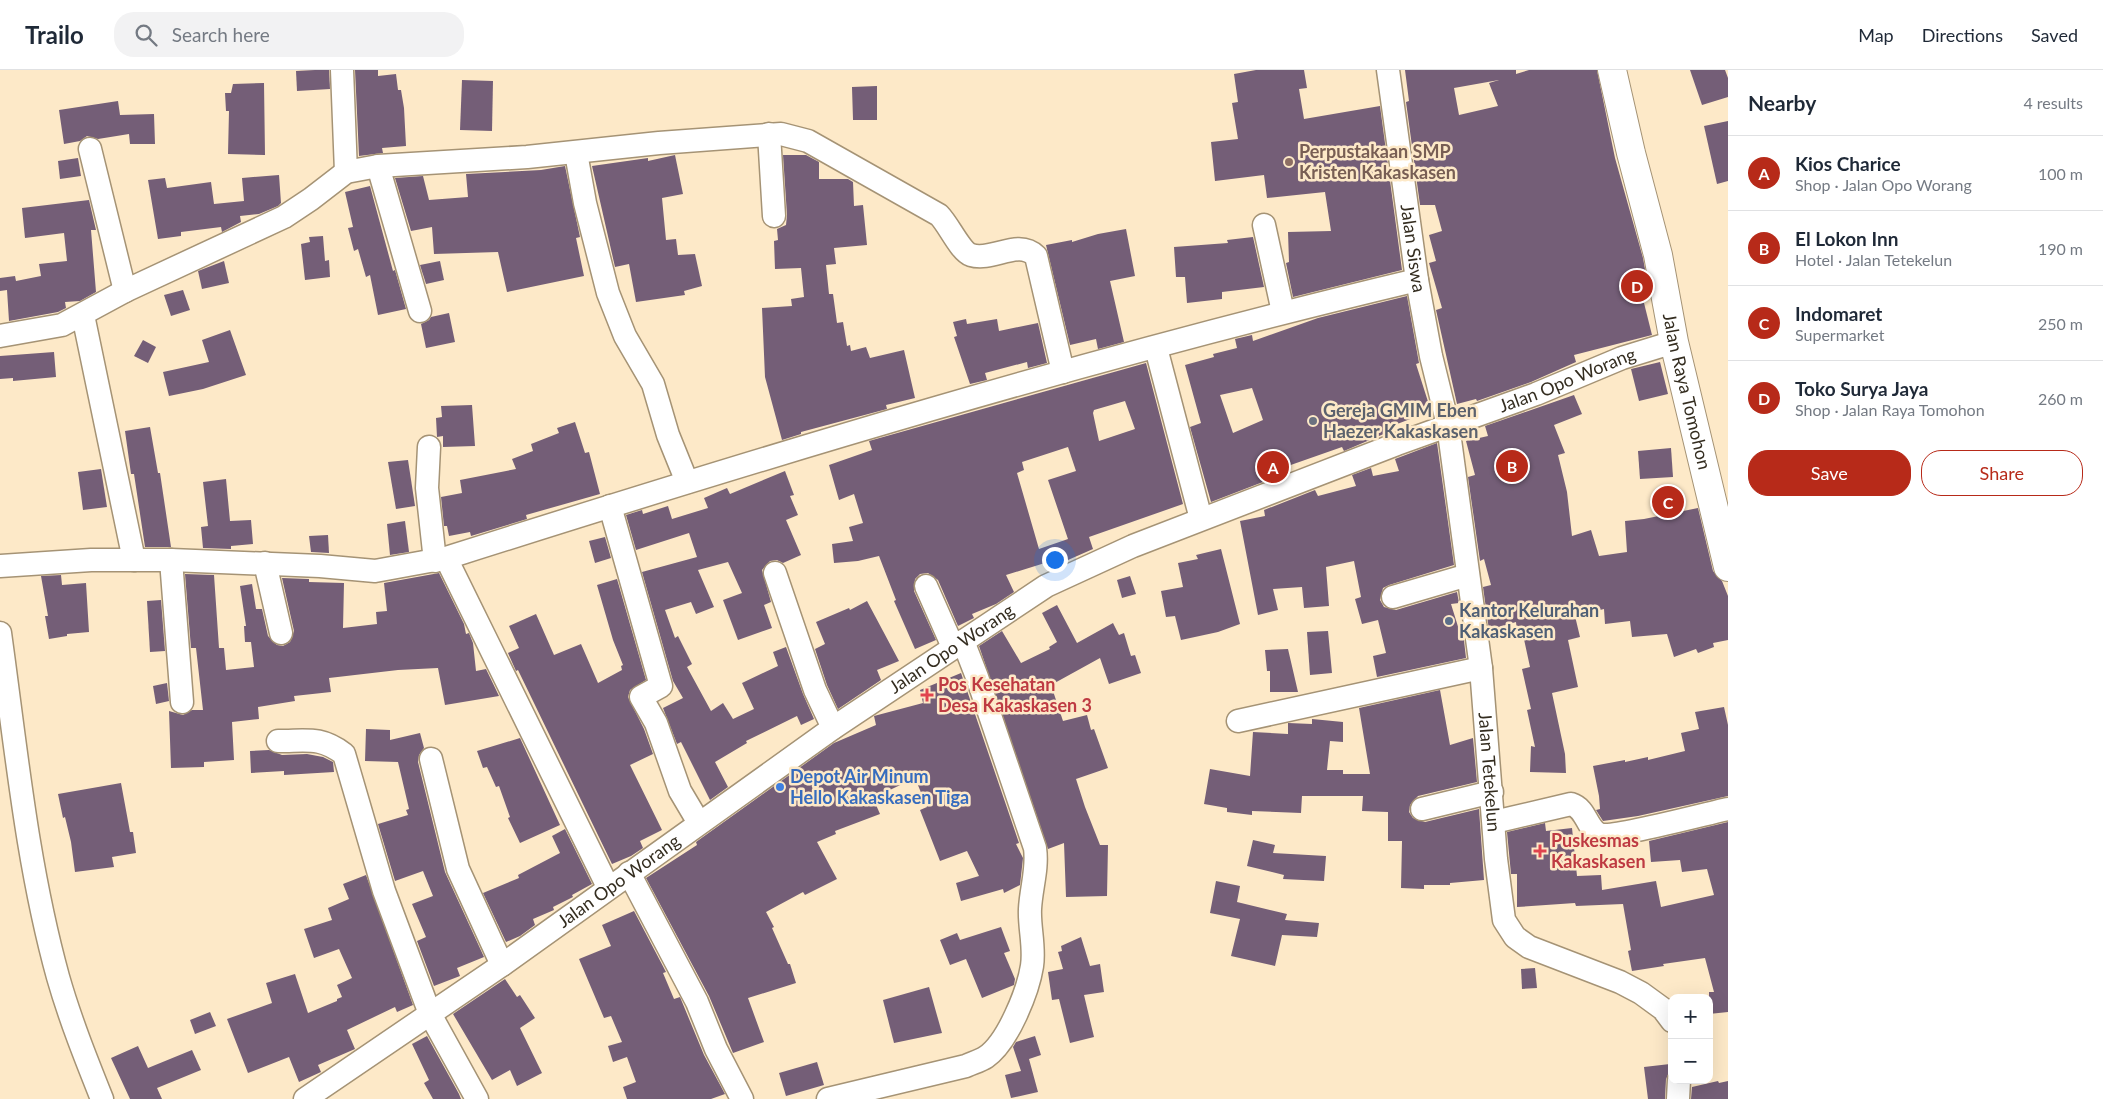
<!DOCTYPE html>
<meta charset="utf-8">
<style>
:root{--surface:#fff;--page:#f2f2f3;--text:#1f2937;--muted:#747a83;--line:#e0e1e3;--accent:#b72a19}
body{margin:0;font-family:Lato,sans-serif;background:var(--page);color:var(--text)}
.controls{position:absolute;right:15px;bottom:15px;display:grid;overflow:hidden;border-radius:10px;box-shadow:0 5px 20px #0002}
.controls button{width:45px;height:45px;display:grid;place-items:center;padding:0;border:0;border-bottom:1px solid var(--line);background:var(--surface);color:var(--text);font:25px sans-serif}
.you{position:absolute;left:1054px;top:489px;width:18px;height:18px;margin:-12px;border:4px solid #fff;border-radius:50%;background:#1a73e8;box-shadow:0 0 0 8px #1a73e833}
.badge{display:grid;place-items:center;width:32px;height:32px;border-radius:50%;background:var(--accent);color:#fff;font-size:16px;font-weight:700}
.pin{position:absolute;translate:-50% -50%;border:2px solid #fff;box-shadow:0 1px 5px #0006}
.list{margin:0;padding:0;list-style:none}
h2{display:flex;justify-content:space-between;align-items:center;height:65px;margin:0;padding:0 20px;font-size:21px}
h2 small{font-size:16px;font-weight:400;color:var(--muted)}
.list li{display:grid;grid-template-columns:32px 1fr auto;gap:15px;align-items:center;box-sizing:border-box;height:75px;padding:0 20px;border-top:1px solid var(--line)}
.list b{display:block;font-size:19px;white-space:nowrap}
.list p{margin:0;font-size:16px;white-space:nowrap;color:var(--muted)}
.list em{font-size:16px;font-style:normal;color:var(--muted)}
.actions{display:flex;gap:10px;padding:15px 20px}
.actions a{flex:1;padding:11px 0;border:1px solid var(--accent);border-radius:20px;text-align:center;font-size:18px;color:var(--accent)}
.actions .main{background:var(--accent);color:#fff}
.icon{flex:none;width:28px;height:28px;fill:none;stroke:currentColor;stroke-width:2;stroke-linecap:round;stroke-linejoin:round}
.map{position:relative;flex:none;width:1728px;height:1029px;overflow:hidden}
header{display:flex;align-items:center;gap:30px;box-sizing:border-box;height:70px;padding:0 25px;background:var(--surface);border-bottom:1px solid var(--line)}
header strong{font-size:24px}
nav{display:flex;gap:28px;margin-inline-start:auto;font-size:18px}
.search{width:350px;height:45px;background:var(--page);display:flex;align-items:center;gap:12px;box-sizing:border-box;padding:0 18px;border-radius:20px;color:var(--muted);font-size:19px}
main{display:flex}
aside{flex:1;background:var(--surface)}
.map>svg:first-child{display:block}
.building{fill:#745e77;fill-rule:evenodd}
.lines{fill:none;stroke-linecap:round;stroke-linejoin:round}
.minor-casing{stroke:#a59375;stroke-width:25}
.highway-casing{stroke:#a59375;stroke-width:30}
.minor{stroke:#fff;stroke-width:22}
.highway{stroke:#fff;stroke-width:28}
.education-dot{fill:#8d6e63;stroke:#fde9c8;stroke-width:2}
.worship-dot{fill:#6b7280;stroke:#fde9c8;stroke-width:2}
.service-dot{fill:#5c6f8a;stroke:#fde9c8;stroke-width:2}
.health-dot{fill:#e0444e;stroke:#fde9c8;stroke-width:2}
.shop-dot{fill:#3f7fe0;stroke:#fde9c8;stroke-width:2}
.labels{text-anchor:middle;stroke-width:5;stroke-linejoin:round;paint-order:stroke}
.education-label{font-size:18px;font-weight:bold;fill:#785e54;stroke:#fde9c8;text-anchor:start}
.street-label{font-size:18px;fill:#342d20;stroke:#fde9c8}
.worship-label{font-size:18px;font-weight:bold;fill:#5b616d;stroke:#fde9c8;text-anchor:start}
.service-label{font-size:18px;font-weight:bold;fill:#4e5e75;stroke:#fde9c8;text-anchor:start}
.health-label{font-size:18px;font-weight:bold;fill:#be3a42;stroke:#fde9c8;text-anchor:start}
.shop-label{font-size:18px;font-weight:bold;fill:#366cbe;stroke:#fde9c8;text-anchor:start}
</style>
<header>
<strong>Trailo</strong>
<div class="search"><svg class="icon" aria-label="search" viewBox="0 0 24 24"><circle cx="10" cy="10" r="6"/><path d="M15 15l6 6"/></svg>Search here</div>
<nav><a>Map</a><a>Directions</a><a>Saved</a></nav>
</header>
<main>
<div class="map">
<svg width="1728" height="1029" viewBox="0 0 1728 1029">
<rect width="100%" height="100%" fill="#fde9c8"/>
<g class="building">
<path d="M315,0H329L330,19L297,21L296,1Z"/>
<path d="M355,0H378V6L396,4L398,20H401L404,38L406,76L382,78L383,83L359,86Z"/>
<path d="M1256,0H1304L1307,18L1299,19L1304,49L1380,36L1402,200L1293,227L1286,193L1289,192L1288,162L1331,161L1325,122L1267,128L1264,105L1215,111L1211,72L1238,69L1232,33L1238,32L1234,4Z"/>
<path d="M1405,0H1516V4L1529,0H1597L1615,88L1643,188L1649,222L1642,225L1652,265L1574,285L1576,292L1531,312L1477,331L1476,329L1457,334L1436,240L1442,238L1429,193L1436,191L1429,165L1442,161L1435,135H1420L1406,32L1409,31ZM1499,10L1489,13L1498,36L1459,45L1454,18Z"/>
<path d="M1690,0H1725L1728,8V27L1702,35Z"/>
<path d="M462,10L493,11L492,61L460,60Z"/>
<path d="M264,13L265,85L228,84L229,41H226L225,23H231L233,14Z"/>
<path d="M877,16V50H853L852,17Z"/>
<path d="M118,31L120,45L154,44L155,74H130L129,64L98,69L87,66L80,71L64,74L59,40Z"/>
<path d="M1728,51V111L1717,114L1704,56Z"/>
<path d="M675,85L683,124L662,128L666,170L676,169L678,185L695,184L702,216L684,221L685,225L636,232L629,194L615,197L592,96L648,88V91Z"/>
<path d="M783,85H806L819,92V109H848L853,112L854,136L863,135L867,175L834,178L836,194L826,195L829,224H833L837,253L843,252L847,276L850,275L851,281L866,277L870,288L904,280L915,328L886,335L887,339L801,362V364L782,370L765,307L762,238L792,236L791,229L804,227L801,198L775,199L774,171L778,170L777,159L786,155L787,145Z"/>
<path d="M78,88L81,106L60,109L58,91Z"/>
<path d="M565,96L580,167L576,168L584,206L507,222L498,182L434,184L432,157L411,161L395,108L423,106L429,130L468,127L466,104L541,100Z"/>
<path d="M279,105L281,133L278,136L259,144L240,146L241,152L222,162L221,157L181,162V166L158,169L148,110L165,108L167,118L211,112L214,134L244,131L242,108Z"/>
<path d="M370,116L393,201L395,200L406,239L378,245L370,205L366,207L358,179L354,181L348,158L353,157L345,122Z"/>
<path d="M89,130L96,160H91L96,222L80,231L65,232L66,238L58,242L9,251L7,220L0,221V208L15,206L16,211L41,206L39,194L67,191L64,163L25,168L22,138Z"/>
<path d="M1126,159L1135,206L1110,211L1124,272L1098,279L1096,269L1070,275L1046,175L1072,170V172L1098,164Z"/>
<path d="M323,166L325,191L329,190L330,207L305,210L301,174L310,172L309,167Z"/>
<path d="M1253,167L1264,217L1222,222V229L1187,233L1185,207H1176L1174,177L1228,173L1227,170Z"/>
<path d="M224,191L229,213L202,219L198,201Z"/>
<path d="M440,191L444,210L426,214L420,195Z"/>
<path d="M183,220L190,240L171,246L164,225Z"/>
<path d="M1407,226L1419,293L1416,294L1431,341L1392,356L1393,360L1344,381L1342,377L1285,397L1286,403L1211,432L1190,357L1201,353L1185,295L1214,287L1213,284L1237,278L1235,269L1252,265L1253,271L1318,248ZM1252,318L1263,350L1233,363L1220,325Z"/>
<path d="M449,243L455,272L426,278L421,254L429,250L431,247Z"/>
<path d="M966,249L967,254L997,249L999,261L1038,253L1047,293L1028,298L1027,292L985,303L987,310L970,314L954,267L957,266L953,252Z"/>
<path d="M230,260L246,305L203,319L169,326L163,302L209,292L202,270Z"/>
<path d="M143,270L156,277L148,293L134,286Z"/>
<path d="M54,282L56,307L13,311V308L0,309V286Z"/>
<path d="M1660,292L1668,324L1639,331L1631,299Z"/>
<path d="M1146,293L1183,434L1089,467L1093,479L1068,490L1049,496L1048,492L1006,505L1014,522L996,534L972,544L974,548L958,556L938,510L928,503L920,504L915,509L914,521L936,570L915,579L894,531L896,530L879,486L858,491L834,493L832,474L853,471L849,457L863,453L854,424L839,430L829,395L872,380L869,371ZM1125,331L1135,359L1099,371L1093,343L1094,340ZM1068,377L1076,401L1048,410L1068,469L1039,479L1017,403L1024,400L1022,392Z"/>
<path d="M1574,325L1582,344L1554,355L1565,383L1558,385L1567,422L1572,466L1591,460L1599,486L1627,482L1625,451L1644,449L1698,438L1713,501L1722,511L1728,526V570L1713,573L1714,577L1698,583L1696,579L1674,587L1667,564L1632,567L1630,551L1605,554L1604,539L1575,546L1580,567L1568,570L1578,617L1552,623L1565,684L1566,703L1530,702L1531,676L1535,677L1527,640L1531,639L1522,599L1530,597L1522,560L1517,561L1516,552L1489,560L1483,517L1491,515L1484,489L1480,491L1468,407L1475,405L1466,371L1488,366L1485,356Z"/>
<path d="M472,335L475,376L443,377V366L437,367L436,348L442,347L441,336Z"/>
<path d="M575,352L585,383L589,382L600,424L526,445L527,449L471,466L470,462L449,466L447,456H444L441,427L462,423L460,410L516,399L512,389L533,381L531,374L559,363L557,358Z"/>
<path d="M150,357L158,403H160L171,477H145L134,404H131L125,361Z"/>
<path d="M1437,373L1454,495L1389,515L1383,518L1380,530L1384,537L1396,540L1457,522L1459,533L1451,534L1460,563L1463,562L1466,588L1377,607L1373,586L1386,583L1378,550L1362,554L1355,529L1361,527L1354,491L1326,497L1329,536L1304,538L1302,517L1273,519L1278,540L1258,545L1240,451L1265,446L1264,440L1315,420L1318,426L1356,416L1352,405L1371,398L1373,406L1399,401L1395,389Z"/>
<path d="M1671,378L1673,407L1640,409L1638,381Z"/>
<path d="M408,390L415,436L396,439L388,392Z"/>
<path d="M101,399L107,437L83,440L78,402Z"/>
<path d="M785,401L794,425L790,426L798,445L786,450L801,485L783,493L777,490L770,491L762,500L771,532L764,535L772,558L738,570L723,530L742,523L728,492L698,500L714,537L696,544L691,532L665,540L675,568L678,566L692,594L687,597L711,641L723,633L733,649L754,639L742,613L778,596L773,582L786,577L803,624L814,649L801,655L797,646L746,671L747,673L715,692L728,717L710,730L681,672L677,674L663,638L683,628L673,611L642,502L697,487L689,463L636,480L626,445L642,440L643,444L668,436L672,449L708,438L704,428L727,418L730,424Z"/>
<path d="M226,409L230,451L251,450L253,474L231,476V479L203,478L201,457L208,456L203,412Z"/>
<path d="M405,451L409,482L390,485L387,454Z"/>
<path d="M328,465L329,483L311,482L309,466Z"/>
<path d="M605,467L611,488L595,493L589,471Z"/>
<path d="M1221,479L1240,554L1218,562L1181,570L1175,546L1166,547L1161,521L1183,517L1178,493L1198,489L1196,485Z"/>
<path d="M439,503L464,554L466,564L469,563L473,573L476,601L486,599L499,626L445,635L438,598L398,600L329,608L331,622L294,626L295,631L258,637L259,649L232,652L234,690L204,692V697L171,698L169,641L183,645L192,640H203L196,578H191L185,504L214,505L219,578H224L226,600L254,597L251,572H245L244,556H246L240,516L252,514L256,539H262L268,566L277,575L283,576L290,572L294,561L282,508L309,509V512L344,513L343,558L377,554L376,542L387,541L384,513Z"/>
<path d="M61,505L62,515L86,513L89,562L67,564V566L49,569L45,546H48L41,506Z"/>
<path d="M1130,506L1136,524L1122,528L1117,510Z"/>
<path d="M617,509L646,610L630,620L628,627L644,659L653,684L630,695L662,760L640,771L643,778L631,786L612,794L518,600L516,601L508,583L519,578L509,556L536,544L554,585L581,574L598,613L622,600L621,596L623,595L613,570L597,515Z"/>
<path d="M161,530L165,581L150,582L147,531Z"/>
<path d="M867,531L899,591L877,600L881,610L838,639L827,615L815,579L825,574L816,552L849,538L850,540Z"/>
<path d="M1057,535L1077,573L1113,553L1119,565L1124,563L1131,586L1135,585L1141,603L1109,614L1100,588L1051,615L1063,651L1087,645L1091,660L1094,659L1108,698L1076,709L1085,737L1100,775H1108L1107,826L1066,827L1064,773L1048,779L979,576L1002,561L1021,593L1050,579L1049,577L1057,572L1042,543Z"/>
<path d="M1328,561L1332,603L1310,605L1307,562Z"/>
<path d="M1288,579L1298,622H1270V601H1267L1265,580Z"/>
<path d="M961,603L1019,773L1016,774L1023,788L1020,815L1004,823L1003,819L961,831L956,813L979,806L967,781L940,791L920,740L927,737L915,708L873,728L880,744L835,761L836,764L817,772L837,809L805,825L803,822L766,842L774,857L772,858L788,894H790L796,913L748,928L764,972L733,983L709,926L646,808L697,775L696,772L834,673L876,655L874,646L923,633L920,620Z"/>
<path d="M167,613L169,631L156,634L153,616Z"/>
<path d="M1440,620L1450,675L1473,668L1477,712L1418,726L1410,735L1409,742L1413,748L1425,752L1479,739L1484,810L1450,813V815H1424V819L1401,818L1402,771H1388V742L1362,741L1363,726H1302L1301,743L1252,741V745L1227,742V738L1204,734L1210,699L1250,706L1253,662L1288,664V653L1312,654V649L1343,652V672L1330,671L1327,700H1343V704H1370L1359,638Z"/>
<path d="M1724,637L1728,655V726L1638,746L1603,751L1596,740L1600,739L1599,726L1593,696L1625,690V692L1648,687V690L1685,681L1681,663L1699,659L1695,642Z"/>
<path d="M366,659L390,660V670L420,663L424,678L419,685L418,692L445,802L484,887L457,898L460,906L434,916L417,871L426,867L412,834L433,826L423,801L395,811L378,754L408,745L406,740L409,739L398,692L365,691Z"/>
<path d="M520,668L560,755L520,773L508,748L510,747L499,716L496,717L487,697L483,698L477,681Z"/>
<path d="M269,680L282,685L307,684L323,687L333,692L334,702L284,705V701L251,703L250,681Z"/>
<path d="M121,713L130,762H133L136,783L112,787L114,797L75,802L71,772L65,747L63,748L58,724Z"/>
<path d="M1728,752V942L1709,944V922H1714L1705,888L1663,894L1664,896L1632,901L1628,881L1631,880L1623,834L1576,836L1575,833L1517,837V804H1511L1507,762L1545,753L1546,761L1572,758L1577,806L1601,805L1602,820L1656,811L1661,837L1714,825L1707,799L1682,802L1680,790L1651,792L1649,771Z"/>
<path d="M565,759L592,814L572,825L573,827L553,837L554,840L533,849L535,855L520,866L506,872L483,823L519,808L518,805L560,783L552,766Z"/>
<path d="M1253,770L1275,775L1273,783L1326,786L1324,811L1283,809L1284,805L1247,796Z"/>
<path d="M366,805L413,935L397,942L395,937L347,960L355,979L318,995L321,1002L299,1012L289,987L248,1003L227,949L272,933L266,913L295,904L308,943L337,931V929L342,927L337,915L352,908L339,879L314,888L304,859L332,850L328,838L349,829L343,814Z"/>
<path d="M1216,811L1240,816L1237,832L1287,844L1285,850L1319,853L1317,867L1282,865L1275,896L1231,886L1240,849L1210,843Z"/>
<path d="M634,841L666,902L663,903L674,929L680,927L704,985L725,1024L711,1029H627L623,1017L636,1012L627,987L613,992L608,976L622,972L611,946L604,948L579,889L611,876L602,855Z"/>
<path d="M1001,857L1010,881L1004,883L1015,909L1014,915L982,928L966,889L950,895L940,870L957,863L960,870Z"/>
<path d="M1081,867L1090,896L1100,894L1104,922L1084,925L1094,967L1070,973L1059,929L1052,930L1048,902L1063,899L1058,882L1062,881L1061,876Z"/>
<path d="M1535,898L1537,918L1522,919L1521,899Z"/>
<path d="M505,909L517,927L520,925L535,948L520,958L542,1003L517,1016L510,1000L492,1010L453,944Z"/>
<path d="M929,917L942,963L894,973L883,930Z"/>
<path d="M210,942L216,956L195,964L190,950Z"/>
<path d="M427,966L459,1024L461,1029H433L424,1013L429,1010L412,974Z"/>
<path d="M1035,966L1041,985L1029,989L1038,1022L1011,1028L1005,1005L1021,1001L1013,977L1016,972Z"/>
<path d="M138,976L148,998L192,980L201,1000L157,1018L162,1029H130L111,988Z"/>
<path d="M817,992L824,1015L786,1026L779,1003Z"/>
<path d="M1670,994V1001L1666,1009L1665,1029H1648L1644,997Z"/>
<path d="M1718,1011L1719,1013L1728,1011V1029H1691L1692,1017Z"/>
</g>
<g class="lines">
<defs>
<g id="minor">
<path d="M342,0L346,102"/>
<path id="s1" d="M1388,0L1417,210L1431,286L1448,355L1481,598L1496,789L1504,850L1515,867L1529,877L1620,912L1641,923L1663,939L1672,951"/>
<path d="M769,64L774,146"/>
<path d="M90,79L125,221"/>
<path d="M576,83L585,133L608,223L625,266L653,314L668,365L687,412"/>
<path d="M378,96L420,241"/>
<path d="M1264,155L1283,242"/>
<path d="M83,245L134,490"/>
<path d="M0,266L62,255L125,221L284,147L311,129L346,102L378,96L527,87L659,73L781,64L808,71L939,145C949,155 960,181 971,185C993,192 1018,168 1036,186L1063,302"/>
<path d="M1156,278L1201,449"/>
<path d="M429,377L427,418L435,491"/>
<path d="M610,436L661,616L641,627L656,653L680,721L699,753"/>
<path d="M171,490L182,632"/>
<path d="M265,493L281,563"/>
<path d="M0,496L91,490H171L320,496L375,501L446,488"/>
<path d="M775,503L815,620L833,658"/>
<path d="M926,516L953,577"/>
<path d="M1393,527L1468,505"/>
<path d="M0,563C16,678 27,795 58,907C70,949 86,989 102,1029"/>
<path d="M1238,651L1481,598"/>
<path d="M278,671C307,671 320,666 344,684L384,821L430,944L477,1029"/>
<path d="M431,689L458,799L502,895"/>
<path d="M1422,739L1492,722"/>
<path d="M1494,752L1571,734C1587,739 1586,758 1599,764C1613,769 1708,743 1728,739"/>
<path d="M629,803L697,932L716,979L742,1029"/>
<path d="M608,817L446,488C767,386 1089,288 1417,210"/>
<path id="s2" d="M305,1029L502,895L833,658L1046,516L1133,476L1397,374L1536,324L1622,288L1674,272"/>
<path d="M828,1029L966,996C972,993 980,991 986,987C1008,972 1028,921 1032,896C1035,877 1029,857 1030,839C1031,818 1038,799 1035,778L977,607L963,571"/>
<path d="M1678,1029L1679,1010"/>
</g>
<g id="highway">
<path id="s3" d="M1612,0L1631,83L1658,185L1674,272L1728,497"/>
</g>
</defs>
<use href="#minor" class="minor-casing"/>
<use href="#highway" class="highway-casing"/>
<use href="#minor" class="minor"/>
<use href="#highway" class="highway"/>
</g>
<circle class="education-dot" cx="1289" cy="92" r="5"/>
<circle class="worship-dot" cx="1313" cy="351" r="5"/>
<circle class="service-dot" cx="1449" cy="551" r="5"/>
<g class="health-dot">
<path d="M924.5 617.5h5v5h5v5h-5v5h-5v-5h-5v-5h5z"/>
<path d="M1537.5 773.5h5v5h5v5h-5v5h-5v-5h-5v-5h5z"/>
</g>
<circle class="shop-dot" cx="780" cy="717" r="5"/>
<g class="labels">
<g class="education-label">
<text x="1299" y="88">Perpustakaan SMP<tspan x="1299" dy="21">Kristen Kakaskasen</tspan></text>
</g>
<g class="street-label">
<text dy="6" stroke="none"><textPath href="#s1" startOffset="180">Jalan Siswa</textPath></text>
<text dy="6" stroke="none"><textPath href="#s2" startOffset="1462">Jalan Opo Worang</textPath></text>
<text dy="6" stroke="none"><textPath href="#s3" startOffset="330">Jalan Raya Tomohon</textPath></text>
<text dy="6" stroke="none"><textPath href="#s2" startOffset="788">Jalan Opo Worang</textPath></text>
<text dy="6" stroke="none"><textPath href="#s1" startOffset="710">Jalan Tetekelun</textPath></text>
<text dy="6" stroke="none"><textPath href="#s2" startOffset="382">Jalan Opo Worang</textPath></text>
</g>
<g class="worship-label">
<text x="1323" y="347">Gereja GMIM Eben<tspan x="1323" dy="21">Haezer Kakaskasen</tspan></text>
</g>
<g class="service-label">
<text x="1459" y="547">Kantor Kelurahan<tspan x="1459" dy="21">Kakaskasen</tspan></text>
</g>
<g class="health-label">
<text x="938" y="621">Pos Kesehatan<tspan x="938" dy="21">Desa Kakaskasen 3</tspan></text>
<text x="1551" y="777">Puskesmas<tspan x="1551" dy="21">Kakaskasen</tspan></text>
</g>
<g class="shop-label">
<text x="790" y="713">Depot Air Minum<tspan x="790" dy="21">Hello Kakaskasen Tiga</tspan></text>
</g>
</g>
</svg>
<div class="controls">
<button>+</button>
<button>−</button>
</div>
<div class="you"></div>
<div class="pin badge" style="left:1273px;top:397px">A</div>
<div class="pin badge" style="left:1512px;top:396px">B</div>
<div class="pin badge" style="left:1668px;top:432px">C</div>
<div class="pin badge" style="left:1637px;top:216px">D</div>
</div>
<aside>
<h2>Nearby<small>4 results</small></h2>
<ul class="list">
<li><span class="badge">A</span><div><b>Kios Charice</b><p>Shop · Jalan Opo Worang</p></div><em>100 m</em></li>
<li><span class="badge">B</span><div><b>El Lokon Inn</b><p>Hotel · Jalan Tetekelun</p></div><em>190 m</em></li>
<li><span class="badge">C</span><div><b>Indomaret</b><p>Supermarket</p></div><em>250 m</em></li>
<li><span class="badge">D</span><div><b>Toko Surya Jaya</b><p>Shop · Jalan Raya Tomohon</p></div><em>260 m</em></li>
</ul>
<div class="actions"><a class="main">Save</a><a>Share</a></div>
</aside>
</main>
